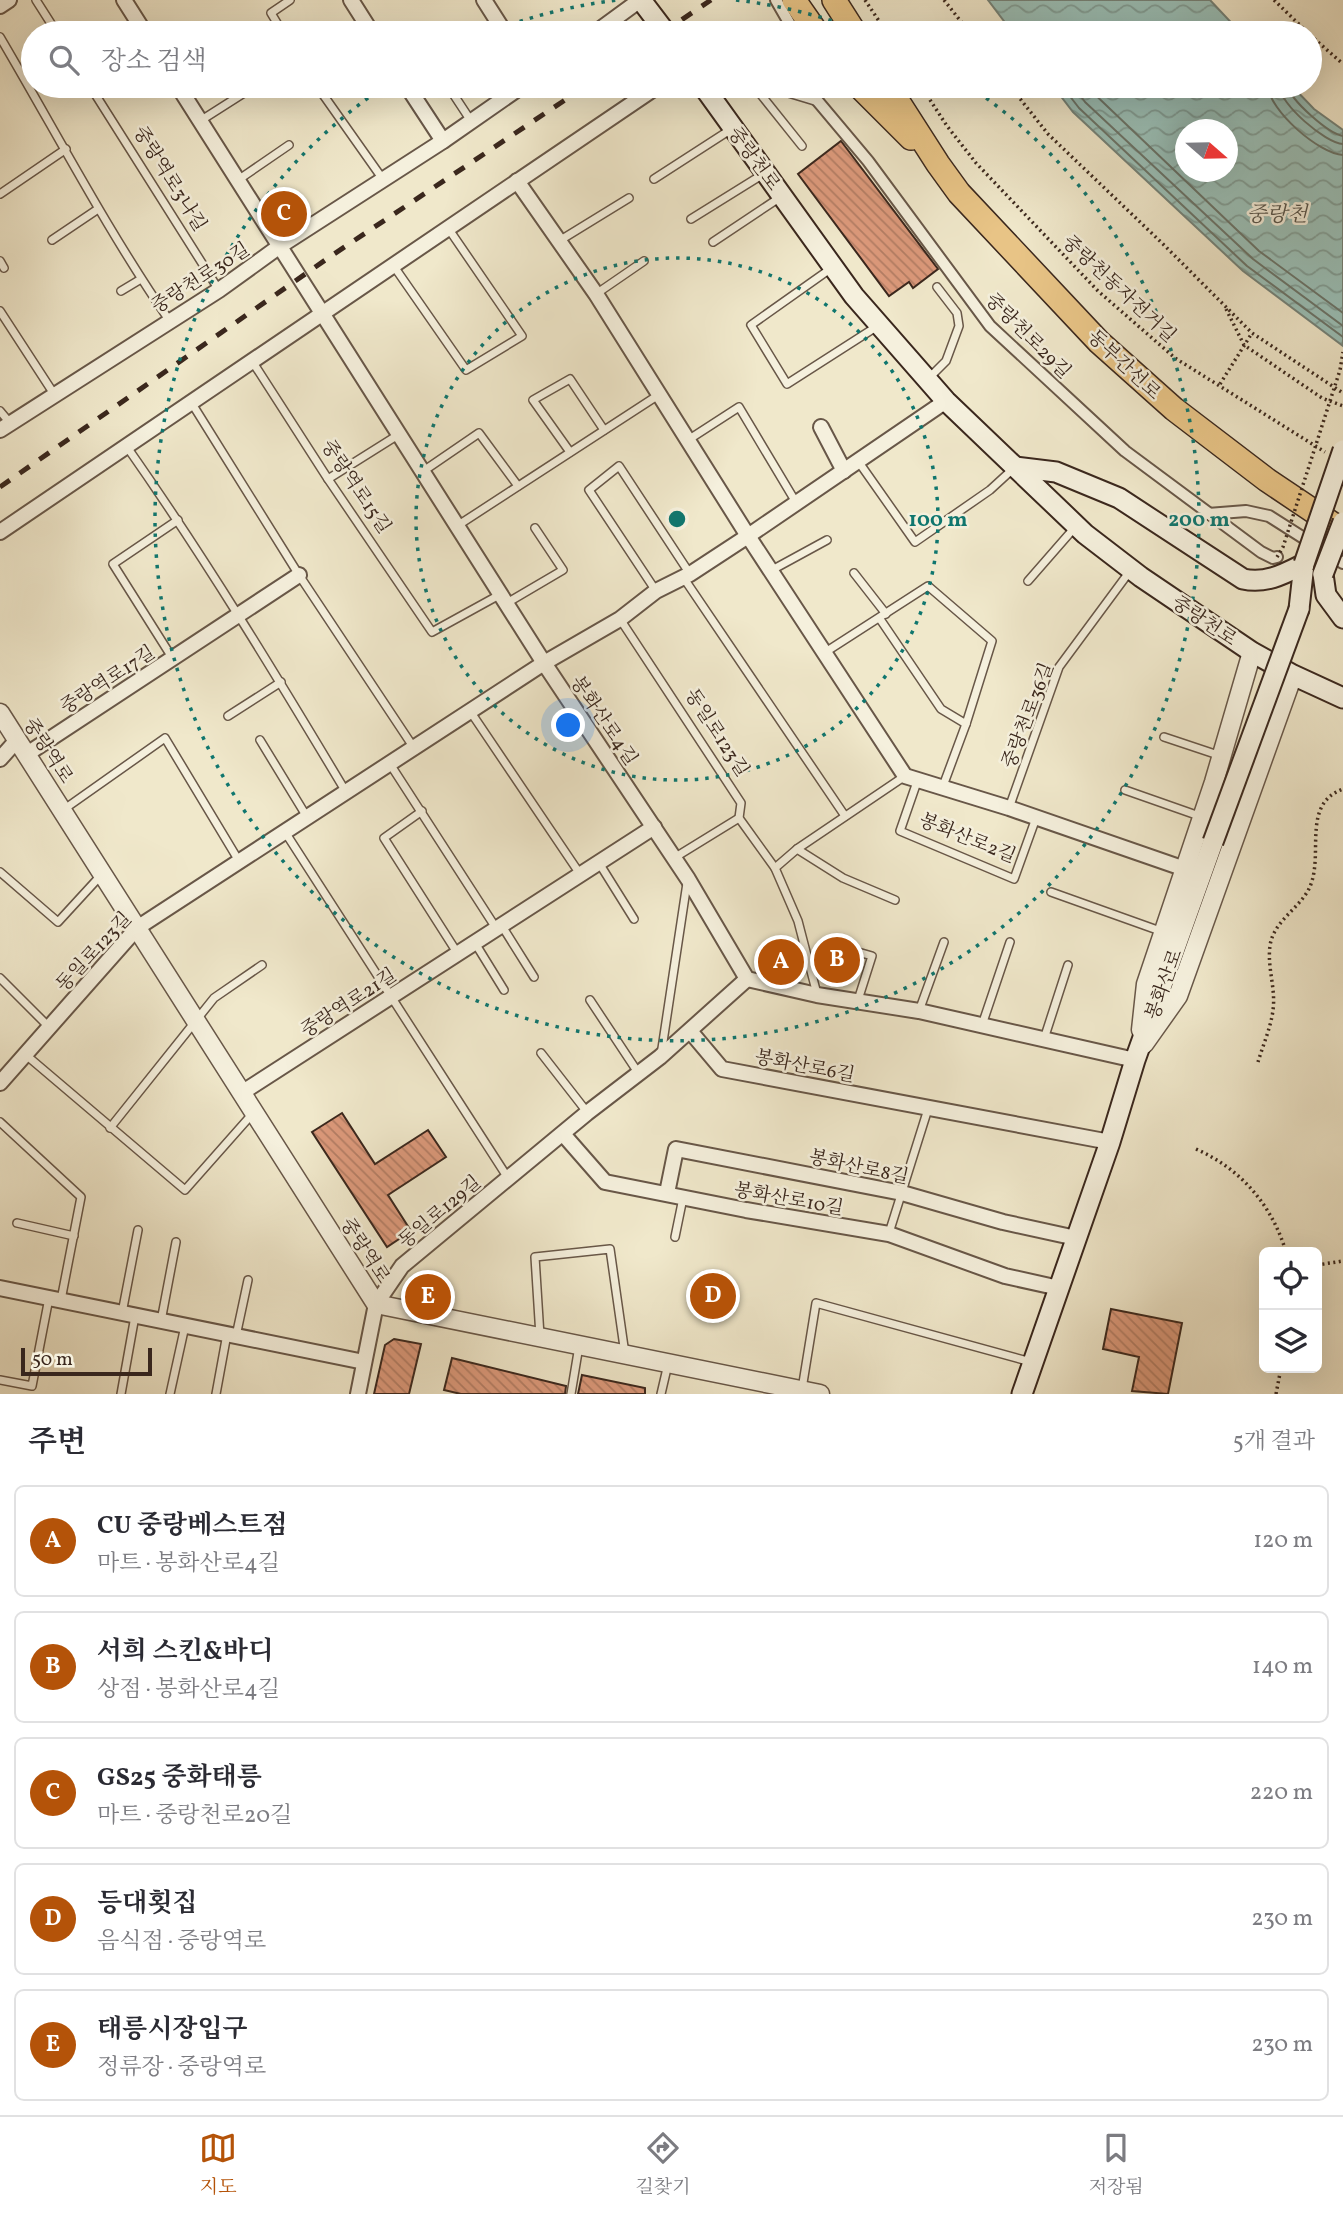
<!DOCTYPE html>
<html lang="ko">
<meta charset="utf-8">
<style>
:root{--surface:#fff;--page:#f7f7f7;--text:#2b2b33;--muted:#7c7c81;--line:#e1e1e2;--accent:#b45309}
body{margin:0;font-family:Vollkorn,"Noto Serif KR",serif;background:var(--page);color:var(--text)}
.controls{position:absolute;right:21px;bottom:21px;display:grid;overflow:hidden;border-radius:10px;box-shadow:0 7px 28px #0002}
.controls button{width:63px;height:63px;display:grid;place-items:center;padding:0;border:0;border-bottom:2px solid var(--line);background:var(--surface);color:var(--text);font:35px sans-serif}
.compass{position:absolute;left:1175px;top:119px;width:63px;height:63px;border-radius:50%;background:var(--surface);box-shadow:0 7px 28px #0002;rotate:110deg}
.scale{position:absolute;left:21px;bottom:18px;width:131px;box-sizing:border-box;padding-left:7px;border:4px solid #3a271d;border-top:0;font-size:19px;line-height:24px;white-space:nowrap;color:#3a271d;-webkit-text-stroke:5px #f5f0dd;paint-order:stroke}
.you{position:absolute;left:569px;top:726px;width:24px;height:24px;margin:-18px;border:5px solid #fff;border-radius:50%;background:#1a73e8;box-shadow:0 0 0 10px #1a73e833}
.badge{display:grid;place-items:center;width:46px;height:46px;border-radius:50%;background:var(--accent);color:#fff;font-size:23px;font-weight:700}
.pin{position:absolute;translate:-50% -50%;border:4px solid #fff;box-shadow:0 2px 7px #0006}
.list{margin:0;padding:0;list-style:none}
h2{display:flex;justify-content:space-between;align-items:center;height:91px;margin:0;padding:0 28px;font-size:30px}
h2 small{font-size:23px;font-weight:400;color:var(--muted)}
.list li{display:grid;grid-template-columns:46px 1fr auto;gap:21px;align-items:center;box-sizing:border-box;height:112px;margin:0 14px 14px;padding:0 14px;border:2px solid var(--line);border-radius:10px}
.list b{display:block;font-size:26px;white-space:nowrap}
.list p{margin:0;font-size:23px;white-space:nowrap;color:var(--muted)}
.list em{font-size:23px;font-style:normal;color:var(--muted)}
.icon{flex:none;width:38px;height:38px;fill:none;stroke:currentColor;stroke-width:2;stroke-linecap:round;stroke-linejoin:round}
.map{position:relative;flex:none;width:1343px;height:1394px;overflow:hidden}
.search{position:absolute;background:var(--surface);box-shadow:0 7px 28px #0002;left:21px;right:21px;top:21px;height:77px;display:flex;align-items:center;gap:18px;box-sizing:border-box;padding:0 24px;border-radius:38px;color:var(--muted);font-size:26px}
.sheet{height:721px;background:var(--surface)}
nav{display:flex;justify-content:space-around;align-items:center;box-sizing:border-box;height:98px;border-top:2px solid var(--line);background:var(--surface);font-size:19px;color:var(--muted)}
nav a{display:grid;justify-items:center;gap:4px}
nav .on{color:var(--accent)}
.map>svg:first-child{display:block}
.water{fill:url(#water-waves);stroke:#74837a;stroke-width:2;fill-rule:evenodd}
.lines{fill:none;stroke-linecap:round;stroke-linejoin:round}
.shore{stroke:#6a746a;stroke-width:2}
.building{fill:url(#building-back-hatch);stroke:#3a271d;stroke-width:2}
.service-casing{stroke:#685748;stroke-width:10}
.pedestrian-casing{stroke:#685748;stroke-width:14}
.minor-casing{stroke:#685748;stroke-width:18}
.tertiary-casing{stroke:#685748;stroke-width:21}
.secondary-casing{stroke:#3a271d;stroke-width:23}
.trunk-casing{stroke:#3a271d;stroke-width:26}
.path{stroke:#3a271d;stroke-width:3.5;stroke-dasharray:2 3.5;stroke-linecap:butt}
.service{stroke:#f5f0dd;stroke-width:7}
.pedestrian{stroke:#f5f0dd;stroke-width:10}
.minor{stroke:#f5f0dd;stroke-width:14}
.tertiary{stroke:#f5f0dd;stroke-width:18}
.secondary{stroke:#f5f0dd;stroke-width:19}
.trunk{stroke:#e8c486;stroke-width:23}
.rail{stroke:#3a271d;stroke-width:5;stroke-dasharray:12 12;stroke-linecap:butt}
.secondary-bridge-casing{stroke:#3a271d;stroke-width:23;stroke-linecap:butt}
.path-bridge{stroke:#3a271d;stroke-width:3.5;stroke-dasharray:2 3.5;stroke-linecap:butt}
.secondary-bridge{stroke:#f5f0dd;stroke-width:19}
.ring{fill:none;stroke:#0f766e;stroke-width:3.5;stroke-dasharray:3.5 7}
.labels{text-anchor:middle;stroke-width:5;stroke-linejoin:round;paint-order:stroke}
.street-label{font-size:19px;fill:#3a271d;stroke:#f5f0dd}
.water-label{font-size:21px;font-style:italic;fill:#57554c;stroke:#f5f0dd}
.centre{fill:#0f766e;stroke:#f5f0dd;stroke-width:3.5}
.ring-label{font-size:21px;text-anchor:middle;font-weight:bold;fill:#0f766e;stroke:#f5f0dd;stroke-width:5;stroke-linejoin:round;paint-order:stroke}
</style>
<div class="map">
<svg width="1343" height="1394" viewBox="0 0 1343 1394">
<defs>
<pattern id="water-waves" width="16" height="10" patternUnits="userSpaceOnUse" patternTransform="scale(1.75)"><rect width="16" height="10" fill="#9ac0b8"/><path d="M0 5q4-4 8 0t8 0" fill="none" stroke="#7f9c95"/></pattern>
<pattern id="building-back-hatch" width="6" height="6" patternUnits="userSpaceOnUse" patternTransform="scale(1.75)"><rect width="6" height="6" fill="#dc997b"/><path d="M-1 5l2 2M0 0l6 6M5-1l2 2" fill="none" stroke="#b37d64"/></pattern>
</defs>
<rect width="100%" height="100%" fill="#f0e8cb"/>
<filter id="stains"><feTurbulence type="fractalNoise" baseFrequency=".00286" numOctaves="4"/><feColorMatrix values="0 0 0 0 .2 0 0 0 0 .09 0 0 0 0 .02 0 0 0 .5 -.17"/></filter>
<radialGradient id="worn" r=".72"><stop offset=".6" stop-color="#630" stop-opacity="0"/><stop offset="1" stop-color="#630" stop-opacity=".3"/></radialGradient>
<g class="water">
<path d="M988,0H1210L1241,33H1013Z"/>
<path d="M1053,86H1292L1314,109L1343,130V346L1243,271L1073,112ZM1186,130H1228V172H1186Z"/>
</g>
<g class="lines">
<g class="shore">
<path d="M1062,86L1079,108L1247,266L1343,337"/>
<path d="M1073,86L1085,102L1253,259L1343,326"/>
<path d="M1086,86L1259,251L1343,313"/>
<path d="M1268,86C1269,110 1319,154 1343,155"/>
<path d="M1279,86C1280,104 1325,143 1343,144"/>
<path d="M1288,86C1290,100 1329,134 1343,136"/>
</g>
</g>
<g class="building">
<path d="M841,141L938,269L913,288L909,282L889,296L798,174Z"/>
<path d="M342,1113L375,1164L428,1130L446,1157L388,1195L411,1231L387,1247L312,1132Z"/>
<path d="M1111,1309L1182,1323L1168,1394L1132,1391L1139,1357L1103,1349Z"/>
<path d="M394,1339L421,1344L409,1394H374L385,1345Z"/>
<path d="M452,1358L566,1386L565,1394H461L444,1390Z"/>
<path d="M582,1375L645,1388V1394H578Z"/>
</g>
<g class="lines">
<defs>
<g id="service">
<path d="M36,0L57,33"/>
<path d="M283,33L271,13L290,0"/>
<path d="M0,37C56,132 107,230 169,320"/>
<path d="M90,86L219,290"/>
<path d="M317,86L382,178"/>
<path d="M448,86L471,121"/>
<path d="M754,86L802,146"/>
<path d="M765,86L818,102"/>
<path d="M711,95L728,86"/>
<path d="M200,121L255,86"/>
<path d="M654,179L733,128"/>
<path d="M238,180L289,145"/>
<path d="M0,194L66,149"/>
<path d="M691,219L765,173"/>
<path d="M52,240L98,209"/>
<path d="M559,241L629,198"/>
<path d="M713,242L782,196"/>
<path d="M0,261L4,268"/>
<path d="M393,265L466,370L522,336L448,228"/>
<path d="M833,267L751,325L787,384L876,327"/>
<path d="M121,291L141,279"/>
<path d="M596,294L644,261"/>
<path d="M0,311L54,394"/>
<path d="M252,361L328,479L432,632L501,594"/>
<path d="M929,378L946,361L959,326L957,313L937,287"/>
<path d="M191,402L299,575L414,748"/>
<path d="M0,411L10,423"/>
<path d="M688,440L739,407L797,504"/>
<path d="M127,447C205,558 276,675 346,792"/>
<path d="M570,452L533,400L570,379L604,430"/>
<path d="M858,461L915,542L990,490L1014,468"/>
<path d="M422,472L479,433L518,486"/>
<path d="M328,479L398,435"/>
<path d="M457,526L660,394"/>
<path d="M772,570L827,540"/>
<path d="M854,573L886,614"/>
<path d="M683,577L845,816"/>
<path d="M1028,581L1076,526"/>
<path d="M656,591L589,490L619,466L690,574"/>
<path d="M507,603L563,570L535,528"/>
<path d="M620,619L741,803L739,818L775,868L798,921L817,994"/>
<path d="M880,619L941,709L966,724"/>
<path d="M824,653L928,586L992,641L966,724L943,786"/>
<path d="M173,659L113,564L178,520"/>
<path d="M470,711L580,874"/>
<path d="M228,716L281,682"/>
<path d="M1164,737L1221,756"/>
<path d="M260,740L307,817"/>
<path d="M390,764L496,928"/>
<path d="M918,779L900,831L1014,879L1036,818"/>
<path d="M1125,790L1202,817"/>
<path d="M1009,808L1059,667L1130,571"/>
<path d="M63,810L165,738L239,861"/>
<path d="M422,811L384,838L458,954"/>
<path d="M285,832L508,1178"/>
<path d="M797,849L843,878L895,900"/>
<path d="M674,858L739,818"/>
<path d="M599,863L634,919"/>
<path d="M775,868L797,849L905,776"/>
<path d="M0,872L58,922L103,873"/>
<path d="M1051,892L1163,932"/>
<path d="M502,926L534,977"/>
<path d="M475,943L504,990"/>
<path d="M851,950L872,956L858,1000"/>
<path d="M0,978L49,1027"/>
<path d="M590,1000L639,1074"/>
<path d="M919,1011L944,942"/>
<path d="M982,1025L1010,942"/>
<path d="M1044,1039L1068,965"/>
<path d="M541,1053L587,1112"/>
<path d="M26,1055L185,1190L254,1112"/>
<path d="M661,1055L687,883"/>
<path d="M0,1122L81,1197L61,1300"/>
<path d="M110,1128L214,998L262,965"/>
<path d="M17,1223L74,1236"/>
<path d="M889,1233L928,1109"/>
<path d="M675,1237L683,1198"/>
<path d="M122,1313L138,1230"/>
<path d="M161,1321L176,1242"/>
<path d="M236,1336L248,1280"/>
<path d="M540,1336L535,1257L610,1249L625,1354"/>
<path d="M0,1380L32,1386L49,1298"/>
<path d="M802,1389L816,1303L1031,1362"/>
<path d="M121,1394L135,1316"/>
<path d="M170,1394L185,1326"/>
<path d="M216,1394L227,1334"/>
<path d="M571,1394L579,1346"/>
<path d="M661,1394L668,1364"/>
</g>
<g id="pedestrian">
<path d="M776,0L795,33"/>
<path d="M805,86L868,161L990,326L1125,451L1261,552L1273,558L1277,557"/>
<path d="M1208,514L1246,511L1269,516L1343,563"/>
</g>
<g id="minor">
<path d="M124,0L145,33"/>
<path d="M351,0L372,33"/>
<path d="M484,0L505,33"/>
<path d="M0,6L9,0"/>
<path d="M595,33L640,0"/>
<path d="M178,86L544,663L688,879L747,979L817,995L919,1011L1135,1060"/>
<path d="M407,86L443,141"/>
<path d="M517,181L596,294L748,536L905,776L1009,808L1185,869"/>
<path d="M821,427L844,471"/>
<path d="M0,430L219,290L280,246L443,141L522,86"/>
<path d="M0,532L658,86"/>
<path d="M27,754L299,575"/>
<path d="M0,759L17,740"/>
<path d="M690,1031L722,1069L1110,1142"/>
<path d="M0,1083L137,928L544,663L620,619L656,591L690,574L748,536L946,401"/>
<path d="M243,1092L654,827"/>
<path d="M563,1134L605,1182L746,1210L889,1234L1005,1276L1059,1288"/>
<path d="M667,1193L676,1149L902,1193L1003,1222L1076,1238"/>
<path d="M0,1288L364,1362"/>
<path d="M358,1394L376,1304L402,1266L587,1113L660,1057L747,979"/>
</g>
<g id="tertiary">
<path d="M0,713L376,1304L820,1394"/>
<path d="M1141,1030L1146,984L1214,782L1252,652"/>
<path d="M1144,1044L1178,996L1293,675"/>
</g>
<g id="secondary">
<path d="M641,0L666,33"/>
<path d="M703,86L854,296L946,401L1085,534L1141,577L1252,652L1293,675L1343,698"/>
<path d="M1015,467L1056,472L1119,498L1243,579C1266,584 1284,574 1304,564"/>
<path d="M1323,574L1326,595L1343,618"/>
<path d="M1299,609L1304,564"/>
<path d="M1022,1394L1110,1142L1135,1060L1213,842"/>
</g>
<g id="trunk">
<path d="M794,0L817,33"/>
<path d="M834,0L855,33"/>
<path d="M859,86L911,138"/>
<path d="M888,86L938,164L959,193L1099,342L1174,409L1267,480L1343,531"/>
</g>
</defs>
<use href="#service" class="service-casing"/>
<use href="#pedestrian" class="pedestrian-casing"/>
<use href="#minor" class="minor-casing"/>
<use href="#tertiary" class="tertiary-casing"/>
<use href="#secondary" class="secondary-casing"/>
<use href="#trunk" class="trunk-casing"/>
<g class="path">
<path d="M865,0L887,33"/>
<path d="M944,0L970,33"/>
<path d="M1274,0L1308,33"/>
<path d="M1310,35L1343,64"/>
<path d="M921,86L947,126L976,163L1098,291L1175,358L1325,452"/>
<path d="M1010,86L1048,134L1163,244L1252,333L1343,393"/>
<path d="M1226,309L1244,345L1322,398L1343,406"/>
<path d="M1220,384L1252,333"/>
<path d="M1258,1062C1263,1045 1271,1027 1273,1010C1276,989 1267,967 1270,946C1273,920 1303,907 1311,884C1323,851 1302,804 1343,789"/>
<path d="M1196,1149C1241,1169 1272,1205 1286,1252"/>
<path d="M1317,1265L1343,1261"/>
<path d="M1276,1394L1281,1368"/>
</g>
<use href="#service" class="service"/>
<use href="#pedestrian" class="pedestrian"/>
<use href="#minor" class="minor"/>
<use href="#tertiary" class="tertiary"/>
<use href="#secondary" class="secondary"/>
<use href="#trunk" class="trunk"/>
<g class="rail">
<path d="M662,33L711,0"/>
<path d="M0,487L331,256L586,86"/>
</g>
<defs>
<g id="secondary-bridge">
<path d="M1304,564L1343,450"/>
<path d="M1323,574L1343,522"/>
<path d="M1213,842L1299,609"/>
</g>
</defs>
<use href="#secondary-bridge" class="secondary-bridge-casing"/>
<path class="path-bridge" d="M1277,557L1283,547L1340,370L1343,352"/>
<use href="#secondary-bridge" class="secondary-bridge"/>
</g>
<g class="ring">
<circle cx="677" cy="519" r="261"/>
<path d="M490 32A522 522 0 0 1 618 0M736 0A522 522 0 0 1 864 32M969 86A522 522 0 1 1 385 86"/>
</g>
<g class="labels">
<g class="street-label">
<text transform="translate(755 158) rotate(54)" y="7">중랑천로</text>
<text transform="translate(171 178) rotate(58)" y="7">중랑역로3나길</text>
<text transform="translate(200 277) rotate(-33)" y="7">중랑천로30길</text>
<text transform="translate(1120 288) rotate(43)" y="7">중랑천동자전거길</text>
<text transform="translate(1029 335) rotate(45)" y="7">중랑천로29길</text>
<text transform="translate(1125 364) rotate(43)" y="7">동부간선로</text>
<text transform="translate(357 486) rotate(56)" y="7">중랑역로15길</text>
<text transform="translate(1205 620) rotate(34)" y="7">중랑천로</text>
<text transform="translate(107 679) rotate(-33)" y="7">중랑역로17길</text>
<text transform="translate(1027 715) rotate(-69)" y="7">중랑천로36길</text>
<text transform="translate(605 720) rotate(56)" y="7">봉화산로4길</text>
<text transform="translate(718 732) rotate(57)" y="7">동일로123길</text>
<text transform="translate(49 750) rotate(57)" y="7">중랑역로</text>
<text transform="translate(968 837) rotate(22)" y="7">봉화산로2길</text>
<text transform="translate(93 951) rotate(-47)" y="7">동일로123길</text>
<text transform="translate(1163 984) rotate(-70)" y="7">봉화산로</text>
<text transform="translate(348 1002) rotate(-33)" y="7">중랑역로21길</text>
<text transform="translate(805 1065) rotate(11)" y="7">봉화산로6길</text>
<text transform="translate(859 1166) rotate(12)" y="7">봉화산로8길</text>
<text transform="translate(789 1198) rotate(10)" y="7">봉화산로10길</text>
<text transform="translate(439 1211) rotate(-40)" y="7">동일로129길</text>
<text transform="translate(366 1250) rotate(57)" y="7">중랑역로</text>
</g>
<g class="water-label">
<text x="1277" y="221">중랑천</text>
</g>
</g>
<circle cx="677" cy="519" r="10" class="centre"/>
<g class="ring-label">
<text x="938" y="526">100 m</text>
<text x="1199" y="526">200 m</text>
</g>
<rect width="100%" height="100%" filter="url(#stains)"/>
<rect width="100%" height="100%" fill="url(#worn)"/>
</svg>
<div class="controls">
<button><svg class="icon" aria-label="locate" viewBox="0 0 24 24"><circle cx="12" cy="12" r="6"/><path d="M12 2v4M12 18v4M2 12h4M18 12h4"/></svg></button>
<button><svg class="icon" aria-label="layers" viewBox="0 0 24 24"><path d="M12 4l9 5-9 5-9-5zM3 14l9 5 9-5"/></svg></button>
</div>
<svg class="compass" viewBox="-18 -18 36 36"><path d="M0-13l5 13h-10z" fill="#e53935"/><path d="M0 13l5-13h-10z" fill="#7c7c81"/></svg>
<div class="scale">50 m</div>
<div class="you"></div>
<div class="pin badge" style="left:781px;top:962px">A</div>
<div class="pin badge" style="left:837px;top:960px">B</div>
<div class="pin badge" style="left:284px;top:214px">C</div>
<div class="pin badge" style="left:713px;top:1296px">D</div>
<div class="pin badge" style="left:428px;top:1297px">E</div>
<div class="search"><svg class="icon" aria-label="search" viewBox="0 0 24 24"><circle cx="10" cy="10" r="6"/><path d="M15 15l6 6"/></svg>장소 검색</div>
</div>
<section class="sheet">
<h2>주변<small>5개 결과</small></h2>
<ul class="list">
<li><span class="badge">A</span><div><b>CU 중랑베스트점</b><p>마트 · 봉화산로4길</p></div><em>120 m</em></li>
<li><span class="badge">B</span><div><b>서희 스킨&amp;바디</b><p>상점 · 봉화산로4길</p></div><em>140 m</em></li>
<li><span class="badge">C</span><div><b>GS25 중화태릉</b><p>마트 · 중랑천로20길</p></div><em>220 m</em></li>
<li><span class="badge">D</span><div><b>등대횟집</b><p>음식점 · 중랑역로</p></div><em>230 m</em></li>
<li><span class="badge">E</span><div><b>태릉시장입구</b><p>정류장 · 중랑역로</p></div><em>230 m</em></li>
</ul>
</section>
<nav>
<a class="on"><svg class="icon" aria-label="map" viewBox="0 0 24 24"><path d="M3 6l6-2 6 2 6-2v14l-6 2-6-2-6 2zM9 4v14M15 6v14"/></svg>지도</a>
<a><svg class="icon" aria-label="directions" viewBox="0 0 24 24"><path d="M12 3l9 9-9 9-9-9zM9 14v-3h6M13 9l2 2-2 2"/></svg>길찾기</a>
<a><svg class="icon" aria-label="saved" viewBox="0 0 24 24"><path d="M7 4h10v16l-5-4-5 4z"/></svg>저장됨</a>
</nav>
